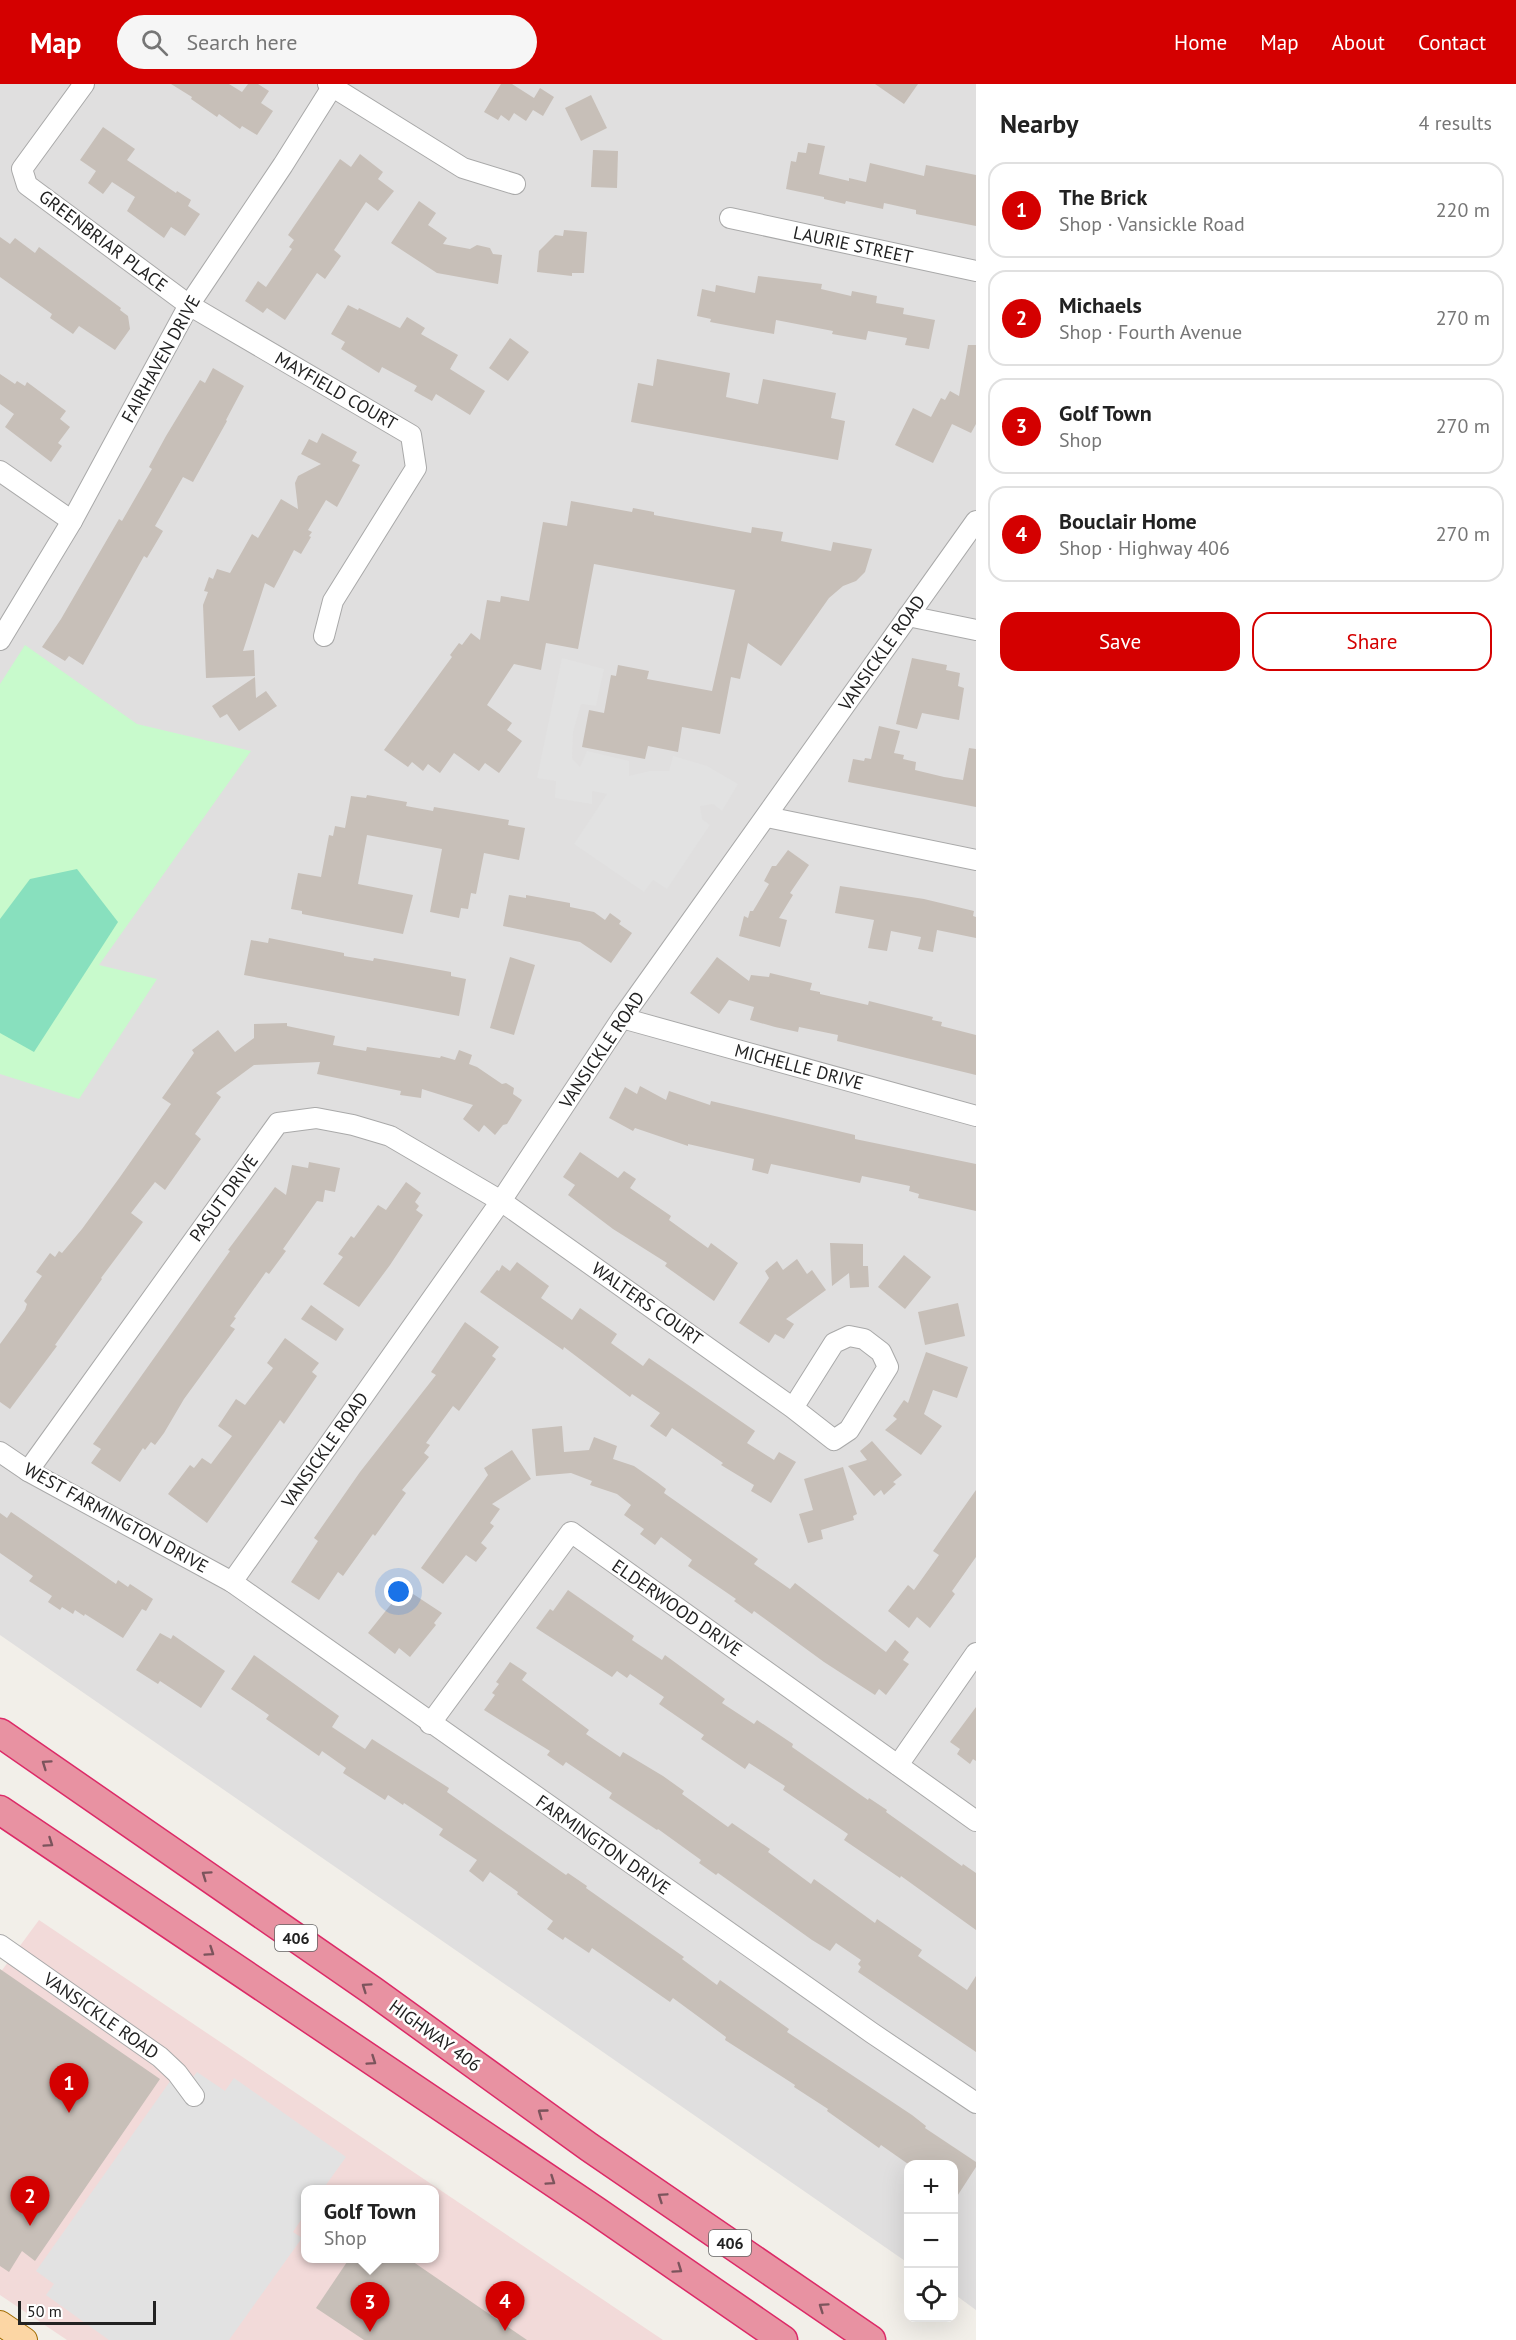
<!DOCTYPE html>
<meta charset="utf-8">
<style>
:root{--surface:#fff;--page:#f6f6f6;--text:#222;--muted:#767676;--line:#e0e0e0;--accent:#d40000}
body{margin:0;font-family:"PT Sans",sans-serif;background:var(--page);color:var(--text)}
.controls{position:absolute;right:18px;bottom:18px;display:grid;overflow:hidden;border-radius:12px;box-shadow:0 6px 24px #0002}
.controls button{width:54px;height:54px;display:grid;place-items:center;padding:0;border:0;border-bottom:2px solid var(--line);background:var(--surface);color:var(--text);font:30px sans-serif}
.scale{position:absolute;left:18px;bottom:15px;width:138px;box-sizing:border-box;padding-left:6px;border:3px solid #222;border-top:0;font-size:16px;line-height:21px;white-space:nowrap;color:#222;-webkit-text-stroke:4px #fff;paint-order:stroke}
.you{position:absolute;left:399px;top:1508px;width:21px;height:21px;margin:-15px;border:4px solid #fff;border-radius:50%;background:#1a73e8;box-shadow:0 0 0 9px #1a73e833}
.badge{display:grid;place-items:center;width:39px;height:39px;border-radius:50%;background:var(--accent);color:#fff;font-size:20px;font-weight:700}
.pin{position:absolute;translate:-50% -50px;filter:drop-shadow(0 2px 3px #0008)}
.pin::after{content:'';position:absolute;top:32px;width:21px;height:18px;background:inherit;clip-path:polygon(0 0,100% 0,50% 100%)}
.popup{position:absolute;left:301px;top:2101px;width:138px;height:78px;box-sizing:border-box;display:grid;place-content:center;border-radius:12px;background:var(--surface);filter:drop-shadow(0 2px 4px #0005);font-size:20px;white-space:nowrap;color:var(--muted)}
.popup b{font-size:22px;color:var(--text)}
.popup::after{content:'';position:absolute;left:50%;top:100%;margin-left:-12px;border:12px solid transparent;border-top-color:var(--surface)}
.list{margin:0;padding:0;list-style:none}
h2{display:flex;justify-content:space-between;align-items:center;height:78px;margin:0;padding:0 24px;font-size:26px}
h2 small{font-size:20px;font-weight:400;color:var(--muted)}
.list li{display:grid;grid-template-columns:39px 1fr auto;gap:18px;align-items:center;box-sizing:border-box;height:96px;margin:0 12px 12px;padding:0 12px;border:2px solid var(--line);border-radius:18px}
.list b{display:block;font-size:22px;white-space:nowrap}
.list p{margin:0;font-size:20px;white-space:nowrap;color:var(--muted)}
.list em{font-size:20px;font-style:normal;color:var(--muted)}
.actions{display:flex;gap:12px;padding:18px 24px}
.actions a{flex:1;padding:14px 0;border:2px solid var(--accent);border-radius:18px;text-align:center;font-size:21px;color:var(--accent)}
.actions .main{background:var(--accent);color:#fff}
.icon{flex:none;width:33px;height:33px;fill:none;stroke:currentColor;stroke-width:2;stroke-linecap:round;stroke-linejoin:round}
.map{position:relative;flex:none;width:976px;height:2256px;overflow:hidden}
header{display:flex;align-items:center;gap:36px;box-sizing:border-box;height:84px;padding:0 30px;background:var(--accent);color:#fff}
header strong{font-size:28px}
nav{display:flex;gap:33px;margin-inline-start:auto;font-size:21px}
.search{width:420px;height:54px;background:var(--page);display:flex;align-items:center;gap:15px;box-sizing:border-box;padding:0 21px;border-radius:33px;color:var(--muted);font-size:22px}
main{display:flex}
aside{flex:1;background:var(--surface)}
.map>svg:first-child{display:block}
.residential{fill:#e0dfdf}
.commercial{fill:#f2dad9;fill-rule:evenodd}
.park{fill:#c8facc}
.pitch{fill:#88e0be}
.parking{fill:#e2e2e2}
.building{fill:#c7bfb8}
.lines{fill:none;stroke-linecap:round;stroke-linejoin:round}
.minor-casing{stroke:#a9a9a9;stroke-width:22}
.major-casing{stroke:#a06b00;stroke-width:26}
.highway-casing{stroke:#dc2a67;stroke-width:31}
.minor{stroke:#fff;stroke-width:20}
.major{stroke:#fcd6a4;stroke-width:24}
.highway{stroke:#e892a2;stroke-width:28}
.oneway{stroke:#7b545c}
.labels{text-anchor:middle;stroke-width:5;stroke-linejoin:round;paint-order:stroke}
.shield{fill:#fff;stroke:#646464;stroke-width:1.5}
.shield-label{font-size:16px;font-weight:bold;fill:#222}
.street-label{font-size:18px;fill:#222;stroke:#fff}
</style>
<header>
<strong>Map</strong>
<div class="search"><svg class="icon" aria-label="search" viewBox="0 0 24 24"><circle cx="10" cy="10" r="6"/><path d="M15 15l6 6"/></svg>Search here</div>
<nav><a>Home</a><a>Map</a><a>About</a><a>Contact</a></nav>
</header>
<main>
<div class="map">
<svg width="976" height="2256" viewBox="0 0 976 2256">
<rect width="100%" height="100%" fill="#f2efe9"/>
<path class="residential" d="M0,0H976V2226L954,2210V2080H908V2179L0,1551Z"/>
<path class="commercial" d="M39,1836L663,2256H67L0,2211V1889ZM306,2106H434V2174H306Z"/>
<path class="park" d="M25,561L137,640L251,667L99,881L157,895L79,1015L0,990V600Z"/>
<path class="pitch" d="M77,785L118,838L34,968L0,949V835L30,795Z"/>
<g class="parking">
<path d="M562,574L604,585L596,622L581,620L573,648L572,674L580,683L587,667L629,677V692L650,687H669L673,672L707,682L738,700L722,727L713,720L700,722L702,735L710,741L667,805L653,796L644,808L574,760L607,710L592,707V720L555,714L556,697L537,694Z"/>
<path d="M197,1988L225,2007L234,1994L346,2073L323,2105L306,2106L305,2130L293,2148L302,2154L229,2256H109L46,2211L54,2200L36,2187L171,1996L184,2005Z"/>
</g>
<g class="building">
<path d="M171,0H229L242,8L248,0H258L269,7L261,19L273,27L257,51L242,42L240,45L219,30L217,33L191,15L192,13Z"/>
<path d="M501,0H512L534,14L540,4L554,13L543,32L533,26L526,37L514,29L509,37L501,31L498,36L484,28Z"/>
<path d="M875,0H918L904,20Z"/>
<path d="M591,11L607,44L581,57L565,24Z"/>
<path d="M103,43L135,65L127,76L176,109L177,107L191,116L188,122L200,130L185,152L171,143L164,154L127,127L135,113L112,98L103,110L88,99L96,87L80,76Z"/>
<path d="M808,59L825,62L819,90L849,97V94L866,98L870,79L924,92L926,81L976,91V142L916,130V126L884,119L883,125L846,117L845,120L824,115V113L786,105L791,77L796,78L798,68L806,69Z"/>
<path d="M593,66L618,67L617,104L591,103Z"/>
<path d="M360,70L383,88L378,95L394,107L378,127L366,118L334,166L341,172L325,195L317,189L285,236L267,224L263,229L245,217L258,197L266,203L292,165L289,163L294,156L288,151L340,75L351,83Z"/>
<path d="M419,117L436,129L428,141L447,154L443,160L470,165L477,161L490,164L493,170L502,171L498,200L437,189L391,159Z"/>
<path d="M564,146L587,148L584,189H572V192L537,188L539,167L555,151L563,152Z"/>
<path d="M0,153L10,160L15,154L35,169L39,163L121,224L120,226L128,232L130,245L115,266L79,242L73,250L50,234L52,230L0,193Z"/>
<path d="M758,192L822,200L821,205L851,212L852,207L877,212L876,219L904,224L903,230L935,236L929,265L905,261L907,254L868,247L866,256L832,250L833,247L776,236L774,250L710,238L711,235L697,232L702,205L715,208L716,201L755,209Z"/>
<path d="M348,221L358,226L359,224L400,244L407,233L425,244L421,250L458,271L450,285L485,307L470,331L436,310L432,317L414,307L417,302L382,283L379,289L341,265L345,258L331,250Z"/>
<path d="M510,254L529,268L508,297L489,284Z"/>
<path d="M968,261H976V340L971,349L952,340L933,379L895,361L913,324L931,333L941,314L945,316L950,307L959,312Z"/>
<path d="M657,275L730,289L726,313L758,320L763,295L836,309L831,334L845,337L838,376L631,338L638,299L653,302Z"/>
<path d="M213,284L244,302L226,336L227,337L193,398L183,393L155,442L163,447L147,474L144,472L83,581L69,572L65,577L42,563L61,535L119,435L122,437L152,385L149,383L166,352L189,314L200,296L205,299Z"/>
<path d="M0,290L15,300L17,297L25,302L27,298L66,327L60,335L70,343L58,359L62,362L51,378L5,343L14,330L0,320Z"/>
<path d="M322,349L357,368L352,377L360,381L337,423L326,416L308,446L312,448L309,452L311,453L301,470L294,466L274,504L265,499L243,567L254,566L255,592L206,594L203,521L208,508L204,507L209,493L213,495L217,485L230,489L252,450L258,454L281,415L298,425L295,399L298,392L321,380L301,370L309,355L317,359Z"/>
<path d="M571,417L632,428L633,424L654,428V431L751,449L752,443L783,448L781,457L831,467L833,458L872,465L865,488L856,497L843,502L829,514L781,582L748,559L740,595L731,593L720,650L682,643L678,668L648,662L645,675L582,663L589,626L604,629L611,591L616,592L618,581L649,587L647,595L712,607L735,506L594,480L578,565L546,559L541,586L514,580L487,621L512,639L507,646L522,657L499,689L485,679L479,687L454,669L440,689L428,680L423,687L412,678L408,683L384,666L452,573L450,571L459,559L462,561L471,549L480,556L487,516L500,518L501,512L529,517L543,438L567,442Z"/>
<path d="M912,574L947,581L946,586L960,589L958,602L964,604L959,636L922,629L917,645L896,640Z"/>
<path d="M255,593L256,614L266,607L277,622L239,647L227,630L220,634L212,622Z"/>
<path d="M879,642L900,647L894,669L904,671L903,675L916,678L915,686L944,693L963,696L969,664L976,665V723L848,698L853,675L864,677L865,674L871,675Z"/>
<path d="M367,711L407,718L406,722L433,727L434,723L509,736L508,741L525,744L519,776L484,769L476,810L471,809L468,825L461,824L459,834L430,828L442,765L367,751L358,800L413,811L403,850L302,830V827L291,825L298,789L321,793L329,751L333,752L335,742L345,744L351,712L366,714Z"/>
<path d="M788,766L809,781L790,809L793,811L779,834L787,836L780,863L739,852L744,832L748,834L750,827H753L769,800L764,797L772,782H776Z"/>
<path d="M840,802L924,815L974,827L973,832L976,833V854L937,846L933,868L918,865L921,853L891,847L887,867L868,864L874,836L835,829Z"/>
<path d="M509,811L526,814V811L570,819V823L594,828L605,836L610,829L621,837L619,840L632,849L611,879L580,858L503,842Z"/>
<path d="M269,854L344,869V872L373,877L374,874L451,888V892L466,895L459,932L244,891L251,856L268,859Z"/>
<path d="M510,873L535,881L514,951L490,944Z"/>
<path d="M717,873L749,897L751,891L769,893L770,889L812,899L810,906L820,908V910L868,921L869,917L933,933L932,936L942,938L941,942L976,951V991L837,957L838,951L799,943L798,948L775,943L750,936L754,923L729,916L719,930L690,909Z"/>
<path d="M287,939V942L335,952L333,961L366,967L367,963L440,974L441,972L455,976L459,966L472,971L469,980L477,983L502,1000L506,999L514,1004L513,1010L522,1016L507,1040L503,1041L495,1051L484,1041L479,1048L463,1035L473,1021L422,1005L421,1014L400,1011L401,1007L317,990L320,978L254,981L216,1009L221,1013L195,1050L201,1055L165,1106L155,1098L131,1129L143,1138L101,1194L102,1195L55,1261L57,1262L10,1325L0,1318V1260L25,1226L27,1220L24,1217L42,1192L36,1188L50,1169L55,1173L59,1167L62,1169L82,1145L120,1093L171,1020L162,1014L194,969L192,966L218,946L235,968L254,954V940Z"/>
<path d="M640,1002L666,1016L669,1007L710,1021L711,1017L855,1051V1055L976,1080V1127L918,1114L919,1110L909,1107L910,1102L862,1092L860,1099L771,1080L768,1090L752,1086L754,1075L688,1060V1062L635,1044L633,1047L609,1034L625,1003L637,1010Z"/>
<path d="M580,1068L618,1094L624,1087L636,1095L630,1104L671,1132L669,1136L708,1164L711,1159L738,1179L714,1217L665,1182L667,1179L613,1145L568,1111L575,1101L563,1093Z"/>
<path d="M309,1078L340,1084L335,1108L325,1106L323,1118L317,1117L283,1165L286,1167L269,1190L266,1188L234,1233L236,1234L230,1242L235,1245L184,1315L164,1349L155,1361L151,1358L145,1366L143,1364L120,1398L91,1379L101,1365L93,1360L230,1167L228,1166L275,1103L286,1111L292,1081L308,1084Z"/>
<path d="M406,1098L421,1109L415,1118L419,1122L416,1126L423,1131L390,1181L359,1223L323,1200L343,1173L338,1170L351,1152L354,1154L378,1121L386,1126Z"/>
<path d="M830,1159L863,1160V1182H868L869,1203L850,1204L849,1189L832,1202Z"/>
<path d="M904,1171L931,1193L905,1225L878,1203Z"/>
<path d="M797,1175L807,1190L812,1186L826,1206L786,1235L794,1240L784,1255L775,1250L769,1259L739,1239L769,1194L765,1187L777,1177L783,1186Z"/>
<path d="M517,1178L549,1202L541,1214L572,1236L580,1224L617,1250L611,1259L643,1282L649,1274L755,1347L747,1359L774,1376L779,1368L796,1378L771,1419L751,1407L754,1401L721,1381L723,1379L672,1344L666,1353L650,1342L660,1329L632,1310L630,1313L564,1263L563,1266L480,1208L497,1186L499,1187L502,1181L510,1187Z"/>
<path d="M958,1219L965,1252L925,1261L918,1228Z"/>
<path d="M311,1221L344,1245L336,1257L301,1235Z"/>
<path d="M465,1238L499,1263L492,1272L496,1275L459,1327L453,1322L426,1359L430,1361L424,1369L429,1373L402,1406L406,1409L375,1452L373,1450L343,1492L338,1488L319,1516L291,1498L318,1457L314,1454L360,1388L436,1291L431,1288Z"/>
<path d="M285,1254L319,1279L312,1288L317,1292L284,1340L280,1336L207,1439L168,1410L190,1381L194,1384L202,1374L211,1380L232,1352L218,1342L236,1315L245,1321L273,1284L267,1279Z"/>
<path d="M926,1268L968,1283L957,1314L933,1306L924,1330L942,1342L921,1371L885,1346L897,1335L893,1332L904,1316L908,1319Z"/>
<path d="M562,1342L564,1368L589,1366L594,1353L617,1362L613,1375L634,1382L657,1398L666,1405L664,1409L758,1475L754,1480L790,1505L795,1499L886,1568L895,1556L909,1568L903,1576L909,1580L886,1611L879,1605L875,1611L824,1578L754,1527L752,1530L734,1517L736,1515L688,1482L692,1476L661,1453L655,1461L640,1450L644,1445L624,1431L631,1421L617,1410L590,1401L592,1397L571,1389L536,1392L532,1345Z"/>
<path d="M872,1357L902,1391L893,1398L896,1400L884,1411L881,1406L874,1412L848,1382L867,1376L860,1367Z"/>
<path d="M512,1366L531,1395L492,1420L500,1425L490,1439L494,1442L481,1459L487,1464L476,1478L466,1471L443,1500L421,1484L488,1391L484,1384Z"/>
<path d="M843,1383L857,1430L853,1432L854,1436L821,1446L823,1455L808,1459L799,1430L813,1426L804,1395Z"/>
<path d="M976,1406V1473L952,1507L955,1510L930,1544L917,1533L909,1544L888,1527L908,1501L914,1506L939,1471L933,1467Z"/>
<path d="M11,1428L116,1500L118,1496L128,1503L130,1500L153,1515L146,1527L142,1525L123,1554L85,1530L84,1532L75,1526L73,1530L62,1523L60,1526L48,1518L52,1512L29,1497L33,1492L0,1469V1429L7,1434Z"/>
<path d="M404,1504L442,1529L434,1539L436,1541L410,1573L399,1564L395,1570L368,1549Z"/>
<path d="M568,1506L634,1552L632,1556L662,1576L665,1571L725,1615L722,1619L754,1640L757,1636L793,1660L792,1663L868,1716L869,1714L887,1726L886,1728L962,1782L963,1780L976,1789V1846L901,1792L900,1794L844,1756L848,1750L783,1706L785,1702L749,1679L745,1685L701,1655L704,1651L659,1620L664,1613L630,1590L627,1594L617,1587L612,1593L536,1544L550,1525L553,1527Z"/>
<path d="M160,1549L171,1555L173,1551L225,1587L201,1624L160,1597L158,1600L136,1586Z"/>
<path d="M254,1571L339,1632L332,1643L365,1665L372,1655L449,1704L447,1708L566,1791L568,1789L587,1802L586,1804L684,1873L682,1875L717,1901L720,1896L789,1945L787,1948L912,2031L926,2042L925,2044L976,2078V2083L954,2117V2080H908L881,2061L879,2064L827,2027L828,2025L794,2003L795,2001L725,1956L726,1953L673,1914L670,1918L592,1864L589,1869L565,1853L563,1856L547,1845L553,1837L517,1810L518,1808L490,1788L483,1798L469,1787L477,1776L439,1751L443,1745L404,1719L403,1721L388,1711L385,1716L343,1689L346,1684L322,1667L319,1672L266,1635L269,1631L231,1605Z"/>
<path d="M510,1578L527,1589L522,1596L589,1646L586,1650L620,1673L623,1668L663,1692L684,1707L682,1710L728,1743L732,1739L770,1765L768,1768L811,1800L814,1795L875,1839L877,1835L922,1866L918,1872L967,1906L976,1892V1968L858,1888L861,1883L858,1880L861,1876L836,1859L830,1867L812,1856L718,1789L716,1791L699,1779L701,1776L658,1745L657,1746L609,1714L612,1709L566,1678L563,1682L547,1671L550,1667L484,1626L495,1611L492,1609L499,1600L496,1598Z"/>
<path d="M976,1623V1677L973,1675L970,1680L957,1670L960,1665L950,1658Z"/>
<path d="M0,1885L160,1995L35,2177L22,2167L9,2188L0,2182Z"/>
<path d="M349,2175H409L527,2256H364L316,2224Z"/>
</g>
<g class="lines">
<defs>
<g id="minor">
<path d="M84,0L22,85L27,101L189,221L411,351L416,384L333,517L324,552"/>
<path d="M328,0L463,84L515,100"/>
<path d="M730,134L976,187"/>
<path d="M0,387L72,437"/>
<path d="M908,532L976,546"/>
<path d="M0,556L72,437L189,221L283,81L334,0"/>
<path d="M767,733L976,776"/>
<path d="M622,934L976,1032"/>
<path d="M0,1368L28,1387L232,1498L872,1949L976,2019"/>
<path d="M28,1387L278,1039L316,1034L353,1041L390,1052L501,1117L793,1324L834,1356L849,1346L888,1283L881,1268L864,1255L849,1252L834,1259L793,1324"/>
<path d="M232,1498L501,1117L622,934L976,437"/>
<path d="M430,1640L571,1448L976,1737"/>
<path d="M898,1681L976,1569"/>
<path d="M0,1861L160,1973L177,1989L194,2012"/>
</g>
<path id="major" d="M0,2239L25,2256"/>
<g id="highway">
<path d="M0,1649L373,1907L589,2063L871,2256"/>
<path d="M0,1726L596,2127L783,2256"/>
</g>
</defs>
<use href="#minor" class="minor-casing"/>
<use href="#major" class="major-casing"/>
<use href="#highway" class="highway-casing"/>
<use href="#minor" class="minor"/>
<use href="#major" class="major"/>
<use href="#highway" class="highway"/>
</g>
<defs><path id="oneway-chevron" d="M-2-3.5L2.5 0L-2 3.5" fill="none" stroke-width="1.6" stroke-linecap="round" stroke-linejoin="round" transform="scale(1.5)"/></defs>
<g class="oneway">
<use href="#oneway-chevron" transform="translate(46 1680) rotate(-145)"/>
<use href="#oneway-chevron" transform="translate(49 1759) rotate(34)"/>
<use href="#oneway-chevron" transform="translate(206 1791) rotate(-145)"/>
<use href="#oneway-chevron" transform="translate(210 1868) rotate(34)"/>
<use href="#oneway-chevron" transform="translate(366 1903) rotate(-145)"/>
<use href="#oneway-chevron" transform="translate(372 1977) rotate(34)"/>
<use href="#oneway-chevron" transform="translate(542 2029) rotate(-144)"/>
<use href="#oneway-chevron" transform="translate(551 2097) rotate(34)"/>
<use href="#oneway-chevron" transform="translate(662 2113) rotate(-146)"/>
<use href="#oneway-chevron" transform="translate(678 2185) rotate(35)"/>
<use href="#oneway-chevron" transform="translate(823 2223) rotate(-145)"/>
</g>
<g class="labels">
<g class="shield">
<rect x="275" y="1841" width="42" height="26" rx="4.5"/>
<rect x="709" y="2146" width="42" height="26" rx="4.5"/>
</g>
<g class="shield-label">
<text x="296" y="1860">406</text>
<text x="730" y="2165">406</text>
</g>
<g class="street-label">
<text transform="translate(103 157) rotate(37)" y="6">GREENBRIAR PLACE</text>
<text transform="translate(853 161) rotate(12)" y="6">LAURIE STREET</text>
<text transform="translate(161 275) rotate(-61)" y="6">FAIRHAVEN DRIVE</text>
<text transform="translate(336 307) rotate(30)" y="6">MAYFIELD COURT</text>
<text transform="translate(882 569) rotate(-55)" y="6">VANSICKLE ROAD</text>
<text transform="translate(602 966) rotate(-56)" y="6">VANSICKLE ROAD</text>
<text transform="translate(799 983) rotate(15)" y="6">MICHELLE DRIVE</text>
<text transform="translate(224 1114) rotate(-54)" y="6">PASUT DRIVE</text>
<text transform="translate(647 1220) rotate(35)" y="6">WALTERS COURT</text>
<text transform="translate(325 1366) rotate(-55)" y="6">VANSICKLE ROAD</text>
<text transform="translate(116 1434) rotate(29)" y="6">WEST FARMINGTON DRIVE</text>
<text transform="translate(677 1524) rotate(35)" y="6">ELDERWOOD DRIVE</text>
<text transform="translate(603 1761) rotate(35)" y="6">FARMINGTON DRIVE</text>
<text transform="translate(101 1932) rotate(35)" y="6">VANSICKLE ROAD</text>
<text transform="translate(435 1952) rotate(36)" y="6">HIGHWAY 406</text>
</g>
</g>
</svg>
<div class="controls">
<button>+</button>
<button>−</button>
<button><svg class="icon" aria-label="locate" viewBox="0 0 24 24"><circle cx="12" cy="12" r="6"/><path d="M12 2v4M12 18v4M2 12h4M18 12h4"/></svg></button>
</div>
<div class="scale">50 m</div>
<div class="you"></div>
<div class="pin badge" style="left:69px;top:2029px">1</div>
<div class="pin badge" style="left:30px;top:2142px">2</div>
<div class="pin badge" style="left:370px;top:2248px">3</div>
<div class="popup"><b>Golf Town</b>Shop</div>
<div class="pin badge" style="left:505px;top:2247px">4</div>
</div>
<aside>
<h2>Nearby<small>4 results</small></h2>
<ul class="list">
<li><span class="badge">1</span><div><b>The Brick</b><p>Shop · Vansickle Road</p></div><em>220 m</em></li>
<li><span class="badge">2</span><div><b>Michaels</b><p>Shop · Fourth Avenue</p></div><em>270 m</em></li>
<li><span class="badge">3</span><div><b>Golf Town</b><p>Shop</p></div><em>270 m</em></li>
<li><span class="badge">4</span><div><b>Bouclair Home</b><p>Shop · Highway 406</p></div><em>270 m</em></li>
</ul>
<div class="actions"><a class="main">Save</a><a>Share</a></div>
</aside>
</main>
